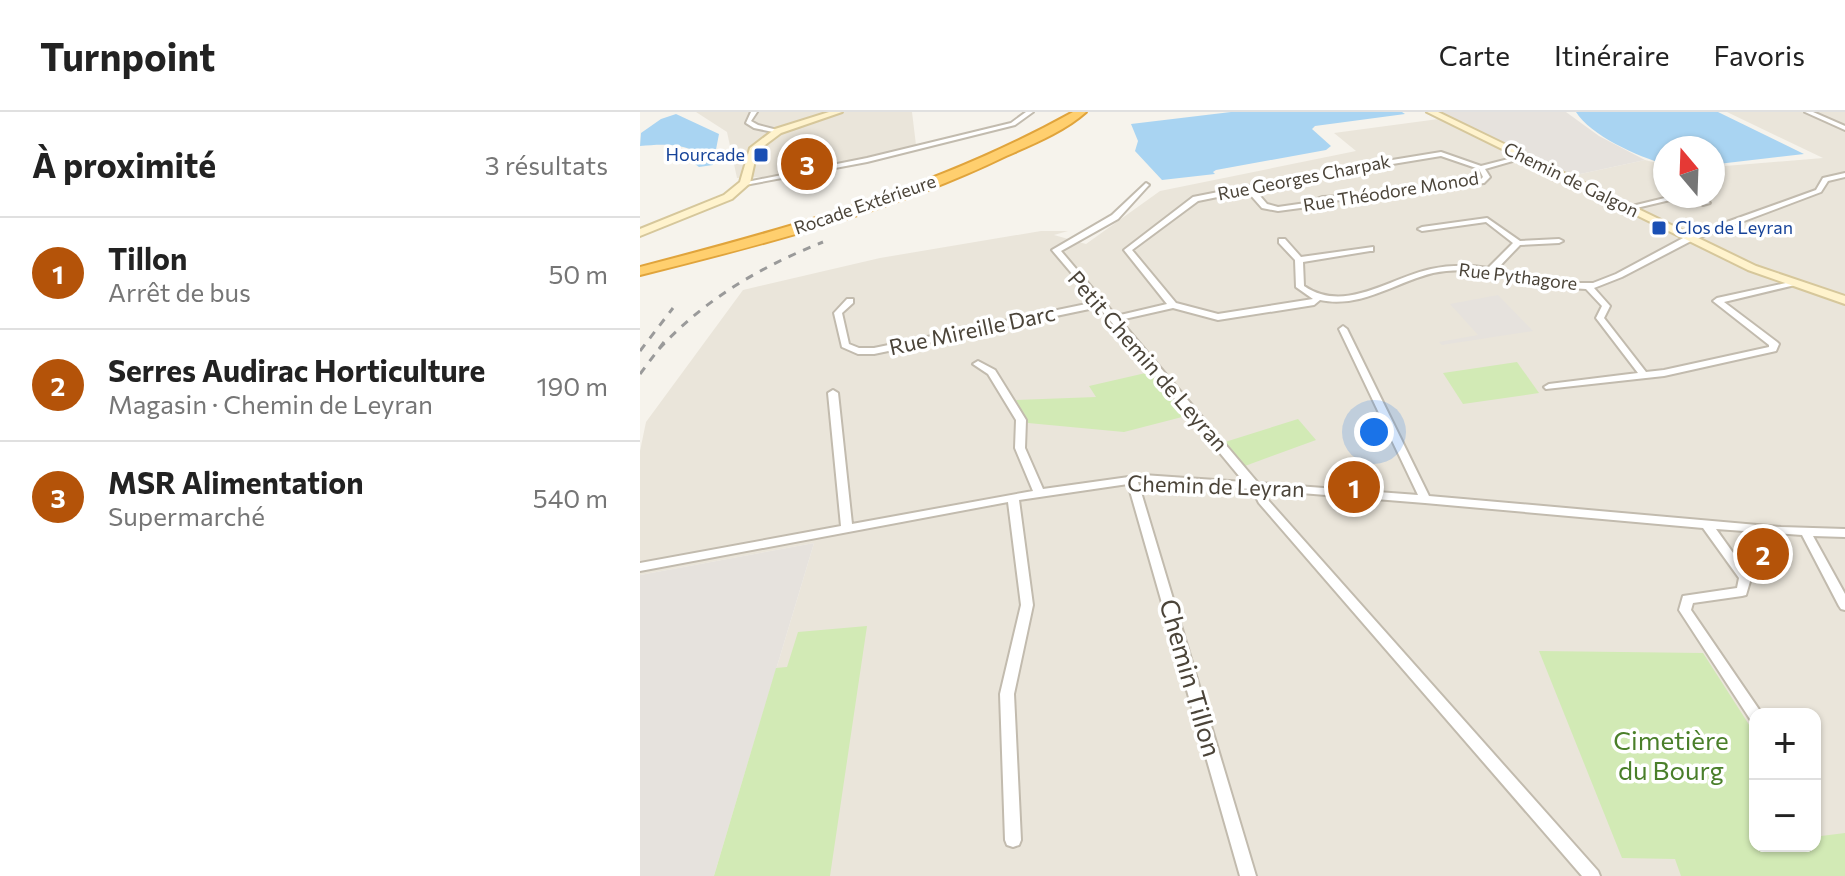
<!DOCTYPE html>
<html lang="fr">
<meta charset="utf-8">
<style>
:root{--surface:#fff;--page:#f2f2f2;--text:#222;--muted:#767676;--line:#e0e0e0;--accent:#b45309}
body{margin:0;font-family:Commissioner,sans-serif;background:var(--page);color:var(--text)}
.controls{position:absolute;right:24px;bottom:24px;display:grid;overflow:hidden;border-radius:16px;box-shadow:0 2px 6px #0004}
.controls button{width:72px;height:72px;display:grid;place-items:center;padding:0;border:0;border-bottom:2px solid var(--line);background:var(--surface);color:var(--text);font:40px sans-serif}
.compass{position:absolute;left:1013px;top:24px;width:72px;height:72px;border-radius:50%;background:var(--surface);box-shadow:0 2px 6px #0004;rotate:341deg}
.you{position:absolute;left:734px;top:320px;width:28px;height:28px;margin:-20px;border:6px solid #fff;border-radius:50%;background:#1a73e8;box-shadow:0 0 0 12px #1a73e833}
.badge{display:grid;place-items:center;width:52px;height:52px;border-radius:50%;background:var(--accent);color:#fff;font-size:26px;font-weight:700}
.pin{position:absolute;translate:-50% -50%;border:4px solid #fff;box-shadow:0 2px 8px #0006}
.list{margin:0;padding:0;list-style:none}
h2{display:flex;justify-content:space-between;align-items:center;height:104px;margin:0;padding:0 32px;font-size:34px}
h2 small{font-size:26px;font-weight:400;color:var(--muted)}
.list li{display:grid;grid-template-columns:52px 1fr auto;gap:24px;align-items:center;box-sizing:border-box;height:112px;padding:0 32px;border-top:2px solid var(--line)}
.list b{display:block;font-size:30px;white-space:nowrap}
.list p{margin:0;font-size:26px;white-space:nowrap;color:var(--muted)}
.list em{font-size:26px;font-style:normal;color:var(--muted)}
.map{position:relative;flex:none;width:1205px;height:764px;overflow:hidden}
header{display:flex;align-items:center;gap:48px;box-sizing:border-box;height:112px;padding:0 40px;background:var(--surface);border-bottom:2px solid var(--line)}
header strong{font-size:38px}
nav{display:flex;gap:44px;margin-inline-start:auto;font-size:28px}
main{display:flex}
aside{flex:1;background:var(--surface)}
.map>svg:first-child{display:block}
.residential{fill:#eae5da;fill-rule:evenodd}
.industrial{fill:#e6e2dd}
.green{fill:#d2eab5}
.water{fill:#a9d4f2}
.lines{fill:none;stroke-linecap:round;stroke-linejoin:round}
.street-casing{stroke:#c2bbae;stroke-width:4}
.secondary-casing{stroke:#d6c79b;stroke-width:4}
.highway-casing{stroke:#e0a43c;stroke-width:4}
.street{fill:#fff;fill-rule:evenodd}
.secondary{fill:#fff3cd;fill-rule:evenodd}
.highway{fill:#ffcf6e;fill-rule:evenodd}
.rail{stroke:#9a9a9a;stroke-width:3;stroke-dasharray:8 8;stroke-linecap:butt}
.transit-dot{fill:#1a4fb4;stroke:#fff;stroke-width:3}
.labels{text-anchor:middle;stroke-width:7;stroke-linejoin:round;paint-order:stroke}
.far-transit-label{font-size:18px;fill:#164399;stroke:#fff;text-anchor:end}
.far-street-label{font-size:18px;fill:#4b4439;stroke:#fff}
.street-label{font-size:22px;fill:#4b4439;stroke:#fff}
.near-street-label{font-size:26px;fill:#4b4439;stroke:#fff}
.near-park-label{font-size:26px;fill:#4a7f2a;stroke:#fff}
</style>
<header>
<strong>Turnpoint</strong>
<nav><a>Carte</a><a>Itinéraire</a><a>Favoris</a></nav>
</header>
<main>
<aside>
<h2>À proximité<small>3 résultats</small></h2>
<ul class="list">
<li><span class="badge">1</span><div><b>Tillon</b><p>Arrêt de bus</p></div><em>50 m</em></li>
<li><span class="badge">2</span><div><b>Serres Audirac Horticulture</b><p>Magasin · Chemin de Leyran</p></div><em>190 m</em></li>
<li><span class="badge">3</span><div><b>MSR Alimentation</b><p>Supermarché</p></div><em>540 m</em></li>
</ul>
</aside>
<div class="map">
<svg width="1205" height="764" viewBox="0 0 1205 764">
<rect width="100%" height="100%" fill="#f6f3ec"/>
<g class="residential">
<path d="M56,0H272L276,33L225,47L125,65L97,66L87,20Z"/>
<path d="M1087,0H1205V764H74L174,431L0,463V339L6,310L103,178L240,146L401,119H428L414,123L446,132L520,79L716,39L694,21L806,6L931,64L1005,48L1025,53V84H1073V55L1183,46ZM1115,602H1175V734H1115Z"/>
</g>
<g class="industrial">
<path d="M796,0H926L959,24L1005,48L931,64Z"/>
<path d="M858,183L893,219L802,233L799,230L838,223L810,192Z"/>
<path d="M174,431L74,764H0V463Z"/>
</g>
<g class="green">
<path d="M877,250L899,281L823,292L803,261Z"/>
<path d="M510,260L546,304L484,320L388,311L376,288L456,285L449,274Z"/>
<path d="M658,307L676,328L605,354L585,330Z"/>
<path d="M227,514L190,764H74L136,556L147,555L158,520Z"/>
<path d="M899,539L1063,541L1115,622V734H1175V715L1181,724L1205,721V764H1041L1035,747L982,746Z"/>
</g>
<g class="water">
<path d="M591,0H762L765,2L675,14L672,17L691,34L686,38L576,58L573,60L575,62L522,68L495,39L498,29L491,12Z"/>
<path d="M936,0H1078L1164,42L1078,52L1073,51V36H1025V52C998,45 950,23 936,0Z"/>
<path d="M36,2L79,22L73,53L59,55L55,52L57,40C39,31 20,32 0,34L1,21L21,7Z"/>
</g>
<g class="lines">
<defs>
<g id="street">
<path d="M111,0H117L111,9L118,13L141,19L138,21L114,16L106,11Z"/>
<path d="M386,0H393L375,13L227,50L105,73L102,71L227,46L371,11Z"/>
<path d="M1165,0H1173L1205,14V18Z"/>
<path d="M801,40L841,54L884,43L887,45L845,57L850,65L844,71L731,87L683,89L668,95L638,99L622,96L607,79L558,89L492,138L536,191L578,202L673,187L656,175L655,148L639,131V127H645L661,145L733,135V139H730L663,150L664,174C705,202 749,166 791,157C810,153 829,153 848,156L873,131L846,110L782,119L778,117L782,115L847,106L880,129L919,127L923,129L919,131L880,133L856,158L924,171H953L976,162L1045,125L1176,78L1183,66L1205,61V65L1188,69L1181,80L1051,129L982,165L954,176L970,194L964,206L1006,260L1024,258L1129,235V233L1073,189L1077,186L1155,169V173L1084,190L1137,230L1139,232L1136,239L1024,264L906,277L904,275L909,272L998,261L956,206L962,194L946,177C895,176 844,150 793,161C756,170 720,197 680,188L674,193L578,208L533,196L480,208L618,371L778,383L699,217L703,214L707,217L789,384L1141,415L1205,417V425L1173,424L1205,482V498L1201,497L1199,494L1162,423L1076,417L1111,466L1106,483L1102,484L1053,491L1051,498L1120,599L1121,602H1115V609L1110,607L1039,498L1043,484L1097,476L1099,466L1063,416L785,391L624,378L628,388L958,759L960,764H942L619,391L612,377L498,370L616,764H600L488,372L379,388L393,493L374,582L381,728L379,733L373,735L367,733L365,728L360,582L381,493L368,390L0,459V451L201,414L188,281L193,278L198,281L212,412L393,379L375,336L376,308L348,262L333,252L338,249L355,258L386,308L385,336L403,377L503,363L604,370L459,195L234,242H218L202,235L194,201L207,187H213V191L202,201L209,232L219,236H234L456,190L412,138L472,103L506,71L509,73L508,74L478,107L421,139L476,204L527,192L484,138L553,85L629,70L654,69L685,59ZM801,44L839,57L843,65L840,68L731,83L682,85L666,91L638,95L627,92L614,77L629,74L655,73L686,63Z"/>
<path d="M1033,84H1047L988,98L984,96Z"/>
<path d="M1050,84H1059L1070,91L1063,93Z"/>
</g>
<g id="secondary">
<path d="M189,0H202L141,21L117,39L110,71L92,87L0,124V117L84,83L100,70L110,36L135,17Z"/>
<path d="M787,0H798L1116,154L1205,184V192L1108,158Z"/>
</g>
<path id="highway" d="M433,0H446C425,19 393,32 366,44C251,100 124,132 0,163V155C150,116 297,76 433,0Z"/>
</defs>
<use href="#street" class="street-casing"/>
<use href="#secondary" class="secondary-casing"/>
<use href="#highway" class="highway-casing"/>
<use href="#street" class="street"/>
<use href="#secondary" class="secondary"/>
<use href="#highway" class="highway"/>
<g class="rail">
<path d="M19,237C65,187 120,155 183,130"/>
<path d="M0,239L33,196"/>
<path d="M0,262L24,230"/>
</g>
</g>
<g class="transit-dot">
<rect x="113" y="35" width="16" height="16" rx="4"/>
<rect x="1011" y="108" width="16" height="16" rx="4"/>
</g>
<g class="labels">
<g class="far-transit-label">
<text x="105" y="49">Hourcade</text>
<text x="1035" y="122" text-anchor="start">Clos de Leyran</text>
</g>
<g class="far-street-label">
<text transform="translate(664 66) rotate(-11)" y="6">Rue Georges Charpak</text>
<text transform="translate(931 68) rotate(26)" y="6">Chemin de Galgon</text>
<text transform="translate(751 80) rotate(-9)" y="6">Rue Théodore Monod</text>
<text transform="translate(225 93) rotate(-19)" y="6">Rocade Extérieure</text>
<text transform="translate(878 165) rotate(7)" y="6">Rue Pythagore</text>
</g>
<g class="street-label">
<text transform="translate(332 218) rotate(-12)" y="8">Rue Mireille Darc</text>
<text transform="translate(508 249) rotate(49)" y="8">Petit Chemin de Leyran</text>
<text transform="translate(576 374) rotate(2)" y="8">Chemin de Leyran</text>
</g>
<g class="near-street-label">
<text transform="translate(550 566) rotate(74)" y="9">Chemin Tillon</text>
</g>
<g class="near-park-label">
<text x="1031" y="638">Cimetière<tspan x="1031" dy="30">du Bourg</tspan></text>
</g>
</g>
</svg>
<div class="controls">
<button>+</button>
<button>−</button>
</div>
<svg class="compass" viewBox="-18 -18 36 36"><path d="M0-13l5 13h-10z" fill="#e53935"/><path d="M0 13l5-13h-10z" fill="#767676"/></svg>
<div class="you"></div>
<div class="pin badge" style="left:714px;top:375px">1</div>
<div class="pin badge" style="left:1123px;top:442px">2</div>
<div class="pin badge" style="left:167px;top:52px">3</div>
</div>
</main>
